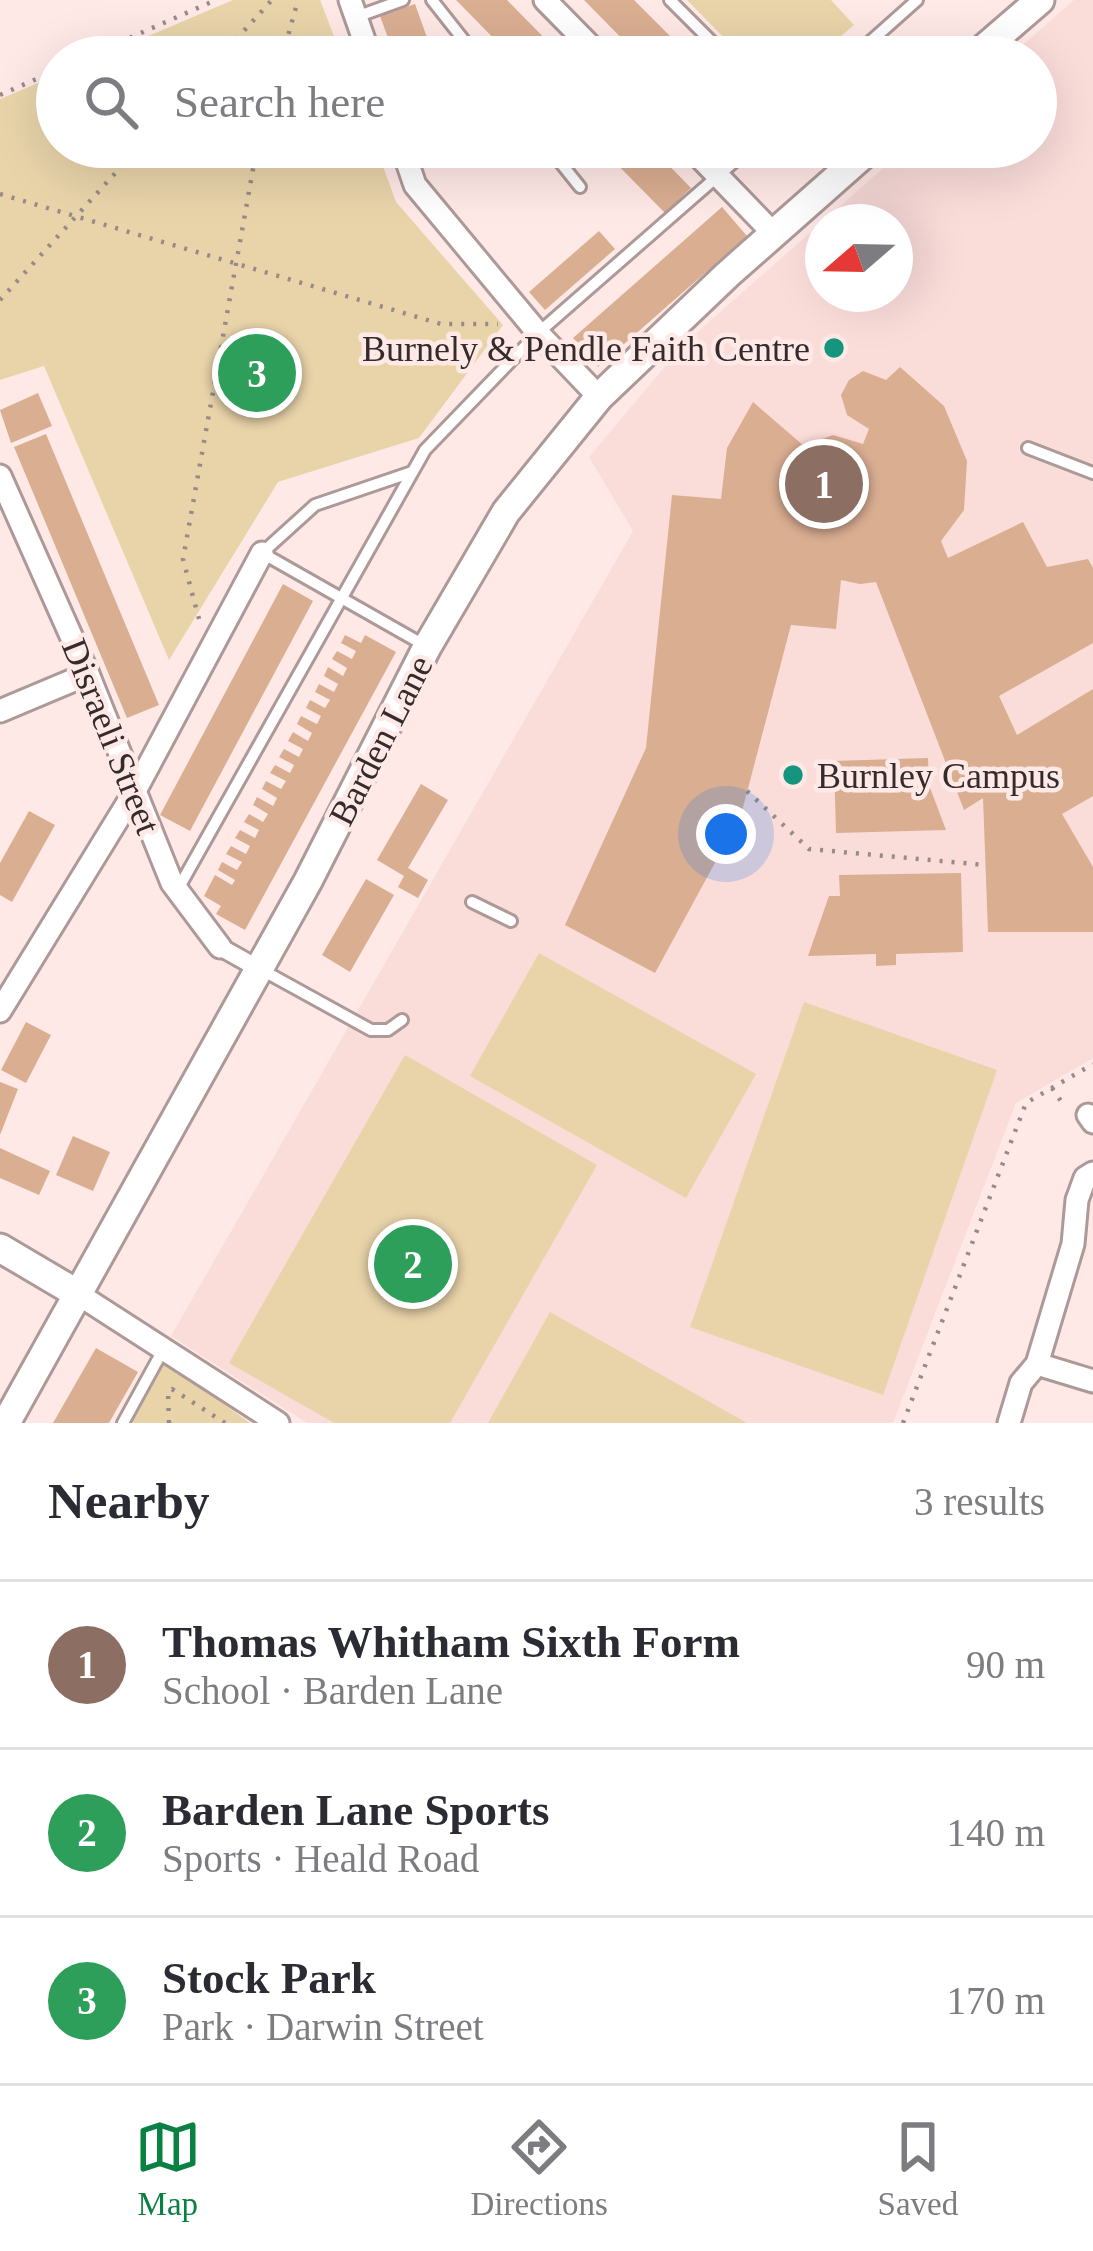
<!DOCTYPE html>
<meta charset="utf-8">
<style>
:root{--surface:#fff;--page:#f7f7f7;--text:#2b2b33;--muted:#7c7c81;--line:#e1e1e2;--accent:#0b8043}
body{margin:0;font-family:Georgia,serif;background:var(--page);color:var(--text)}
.compass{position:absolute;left:805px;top:204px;width:108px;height:108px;border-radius:50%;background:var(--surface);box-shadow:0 12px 48px #0002;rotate:250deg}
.you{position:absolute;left:726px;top:834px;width:42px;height:42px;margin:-30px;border:9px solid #fff;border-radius:50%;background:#1a73e8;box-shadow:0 0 0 18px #1a73e833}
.badge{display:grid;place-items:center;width:78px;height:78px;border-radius:50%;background:var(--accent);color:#fff;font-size:39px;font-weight:700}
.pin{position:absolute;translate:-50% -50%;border:6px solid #fff;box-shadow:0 3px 12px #0006}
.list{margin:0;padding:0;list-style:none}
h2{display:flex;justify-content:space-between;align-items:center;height:156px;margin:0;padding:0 48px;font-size:51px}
h2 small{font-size:39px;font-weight:400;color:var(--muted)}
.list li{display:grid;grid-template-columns:78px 1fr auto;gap:36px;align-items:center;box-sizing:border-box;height:168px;padding:0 48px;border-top:3px solid var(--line)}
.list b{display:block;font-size:45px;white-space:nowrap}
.list p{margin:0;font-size:39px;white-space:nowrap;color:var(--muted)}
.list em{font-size:39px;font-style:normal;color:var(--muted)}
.icon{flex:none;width:66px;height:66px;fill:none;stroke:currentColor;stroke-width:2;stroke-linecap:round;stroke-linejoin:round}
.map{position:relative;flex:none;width:1093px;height:1423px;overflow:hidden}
.search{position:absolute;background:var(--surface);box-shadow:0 12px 48px #0002;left:36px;right:36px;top:36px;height:132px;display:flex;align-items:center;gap:30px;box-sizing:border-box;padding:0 42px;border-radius:66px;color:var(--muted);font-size:45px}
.sheet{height:660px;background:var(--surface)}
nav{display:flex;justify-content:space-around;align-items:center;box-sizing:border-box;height:168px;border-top:3px solid var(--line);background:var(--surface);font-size:33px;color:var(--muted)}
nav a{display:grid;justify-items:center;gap:6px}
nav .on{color:var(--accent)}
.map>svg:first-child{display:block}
.built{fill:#fadcd9;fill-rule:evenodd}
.green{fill:#e9d4aa}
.building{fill:#daae91}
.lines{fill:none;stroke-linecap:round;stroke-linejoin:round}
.service-casing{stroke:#ad9997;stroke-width:16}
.pedestrian-casing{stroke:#ad9997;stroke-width:22}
.minor-casing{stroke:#ad9997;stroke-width:27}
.tertiary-casing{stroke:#ad9997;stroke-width:33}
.path{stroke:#998a89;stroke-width:4.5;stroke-dasharray:3 9;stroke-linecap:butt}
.service{stroke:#fff;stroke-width:10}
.pedestrian{stroke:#fff;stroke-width:16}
.minor{stroke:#fff;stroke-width:21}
.tertiary{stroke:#fff;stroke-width:27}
.poi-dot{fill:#15957e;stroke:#ffe9e7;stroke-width:4.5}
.labels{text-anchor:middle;stroke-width:9;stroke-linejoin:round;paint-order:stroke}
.poi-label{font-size:36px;fill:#342c2c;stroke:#ffe9e7;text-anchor:end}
.street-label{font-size:36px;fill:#342c2c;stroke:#ffe9e7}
</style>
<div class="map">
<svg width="1093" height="1423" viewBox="0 0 1093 1423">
<rect width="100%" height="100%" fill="#ffe9e7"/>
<path class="built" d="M1074,0H1093V1058L1016,1103L893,1423H307L171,1336L633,531L589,457L684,344L907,147H1036V57H1009ZM823,222H895V294H823Z"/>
<g class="green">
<path d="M233,0H320L342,57H99Z"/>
<path d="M687,0H831L854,25L817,57H743Z"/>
<path d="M57,75V147H376L396,202L503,325L419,438L278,482L169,660L44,366L0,380V99Z"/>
<path d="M539,953L756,1074L686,1198L470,1076Z"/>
<path d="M804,1002L997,1070L883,1395L690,1327Z"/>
<path d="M405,1055L597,1165L450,1423H334L229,1363Z"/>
<path d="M550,1312L747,1423H488Z"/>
<path d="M165,1361L250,1423H132Z"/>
</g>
<g class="building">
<path d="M456,0H507L563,57H512Z"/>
<path d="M584,0H634L691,57H640Z"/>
<path d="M415,4L434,57H395L380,16Z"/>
<path d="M600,147H651L691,188L665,213Z"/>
<path d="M722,207L747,236L598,367L573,338Z"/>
<path d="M599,231L615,249L545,310L529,292Z"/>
<path d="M900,367L944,406L967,461L964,510L941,541L948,558L1023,522L1047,567L1088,559L1093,568V643L999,696L1017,735L1093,689V796L1062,814L1093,867V932H988L983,798L964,810L876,582L860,584L841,580L836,629L791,625L741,815L655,973L565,925L646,748L672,495L721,499L727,448L753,402L804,446L833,435L863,444L869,429L847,415L841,395L849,380L863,371L886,380Z"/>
<path d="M38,393L52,426L11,443L0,410Z"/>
<path d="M46,434L159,705L127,718L14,447Z"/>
<path d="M283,584L313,601L190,831L160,815Z"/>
<path d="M345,635L361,643L365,635L396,652L245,930L216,914L221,906L204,896L215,875L232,885L235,880L218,870L222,862L237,870L242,862L226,854L231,846L246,854L250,846L235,838L240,830L255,838L259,830L244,822L249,814L263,822L268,814L253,805L257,797L273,806L277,798L262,789L266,781L281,789L286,781L270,773L275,765L290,773L294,765L279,757L284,749L299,757L303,749L288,741L293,732L308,741L312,733L297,724L301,716L317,724L321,716L306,708L310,700L325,708L330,700L315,692L319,684L334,692L338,684L324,676L328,667L343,676L347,668L332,659L337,651L352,659L356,651L341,643Z"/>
<path d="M928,758L929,785L946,830L836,833L834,761Z"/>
<path d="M421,784L448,800L408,868L428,880L418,898L398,887L404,876L377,860Z"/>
<path d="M29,811L55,825L12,902L0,895V863Z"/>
<path d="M961,873L963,952L896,954V965L876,966V954L808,956L829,896H840L839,875Z"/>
<path d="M366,879L394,895L350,972L322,955Z"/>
<path d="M26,1022L51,1035L26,1083L1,1070Z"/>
<path d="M0,1082L18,1089L0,1135Z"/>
<path d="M73,1136L110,1152L93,1191L56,1175Z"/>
<path d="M0,1148L50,1171L39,1195L0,1178Z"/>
<path d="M96,1348L138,1372L109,1423H53Z"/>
</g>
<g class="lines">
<defs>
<g id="service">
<path d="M432,0L477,57"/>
<path d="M670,0L727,57"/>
<path d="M356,17L403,0"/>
<path d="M853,57L917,0"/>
<path d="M548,147L580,187"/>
<path d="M1028,448L1093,473"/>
<path d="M412,472L315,505L262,553L424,645"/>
<path d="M178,889L425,450L538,333L751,147"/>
<path d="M472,902L511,921"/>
<path d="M262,970L371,1030H388L402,1020"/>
<path d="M123,1423L163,1350"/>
</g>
<path id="pedestrian" d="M220,947L259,969"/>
<g id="minor">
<path d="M350,0L370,57"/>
<path d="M545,0L601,57"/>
<path d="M402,147L415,185L538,333L599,397"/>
<path d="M690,147L774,234"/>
<path d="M0,476L88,674L172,883L220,947"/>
<path d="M0,711L88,674"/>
<path d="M0,1011L135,791L262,553"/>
<path d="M1088,1115L1093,1122"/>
<path d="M78,1294L278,1423"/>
<path d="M1037,1364L1093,1381"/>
<path d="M1009,1423L1021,1383L1037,1364L1073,1244L1077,1200L1085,1178L1093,1173"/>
</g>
<g id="tertiary">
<path d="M974,57L1040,0"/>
<path d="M0,1248L78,1294"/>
<path d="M6,1423L308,881L427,647L506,512L599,397L727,275L872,147"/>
</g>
</defs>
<use href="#service" class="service-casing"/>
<use href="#pedestrian" class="pedestrian-casing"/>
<use href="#minor" class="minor-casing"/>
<use href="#tertiary" class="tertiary-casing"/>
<g class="path">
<path d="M86,57L216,0"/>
<path d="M220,57L272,0"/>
<path d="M282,57L298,0"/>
<path d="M0,95L57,70"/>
<path d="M0,194L441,324H498"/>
<path d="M0,300L139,147"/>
<path d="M199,619L183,559L257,147"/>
<path d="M747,791L809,849L985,865"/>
<path d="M1052,1088L1065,1107"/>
<path d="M169,1423L168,1392L172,1389L225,1423"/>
<path d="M903,1423L1026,1103L1093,1064"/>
</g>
<use href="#service" class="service"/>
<use href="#pedestrian" class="pedestrian"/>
<use href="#minor" class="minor"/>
<use href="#tertiary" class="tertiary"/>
</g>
<g class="poi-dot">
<circle cx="834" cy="348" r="12"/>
<circle cx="793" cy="775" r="12"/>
</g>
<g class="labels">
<g class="poi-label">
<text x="810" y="361">Burnely &amp; Pendle Faith Centre</text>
<text x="817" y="788" text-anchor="start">Burnley Campus</text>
</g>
<g class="street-label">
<text transform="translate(112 736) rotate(68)" y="13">Disraeli Street</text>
<text transform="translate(380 740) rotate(-63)" y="13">Barden Lane</text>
</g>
</g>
</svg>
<svg class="compass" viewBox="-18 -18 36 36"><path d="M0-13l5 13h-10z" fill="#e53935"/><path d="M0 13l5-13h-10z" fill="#7c7c81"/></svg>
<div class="you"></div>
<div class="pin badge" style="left:824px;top:484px;background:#8d6e63">1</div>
<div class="pin badge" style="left:413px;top:1264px;background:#2e9e5b">2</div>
<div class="pin badge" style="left:257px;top:373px;background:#2e9e5b">3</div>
<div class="search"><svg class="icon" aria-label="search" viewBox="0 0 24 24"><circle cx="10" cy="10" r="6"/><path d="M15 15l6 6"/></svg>Search here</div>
</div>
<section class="sheet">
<h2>Nearby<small>3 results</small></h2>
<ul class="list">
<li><span class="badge" style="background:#8d6e63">1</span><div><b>Thomas Whitham Sixth Form</b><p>School · Barden Lane</p></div><em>90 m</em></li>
<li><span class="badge" style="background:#2e9e5b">2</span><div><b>Barden Lane Sports</b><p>Sports · Heald Road</p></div><em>140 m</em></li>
<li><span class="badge" style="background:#2e9e5b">3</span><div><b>Stock Park</b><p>Park · Darwin Street</p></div><em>170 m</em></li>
</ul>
</section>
<nav>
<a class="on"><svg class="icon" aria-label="map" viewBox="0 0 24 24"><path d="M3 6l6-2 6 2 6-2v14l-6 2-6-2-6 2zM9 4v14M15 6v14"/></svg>Map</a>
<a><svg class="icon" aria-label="directions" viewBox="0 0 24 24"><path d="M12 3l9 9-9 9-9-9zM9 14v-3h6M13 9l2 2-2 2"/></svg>Directions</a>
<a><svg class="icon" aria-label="saved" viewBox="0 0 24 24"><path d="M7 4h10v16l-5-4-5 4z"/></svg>Saved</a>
</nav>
